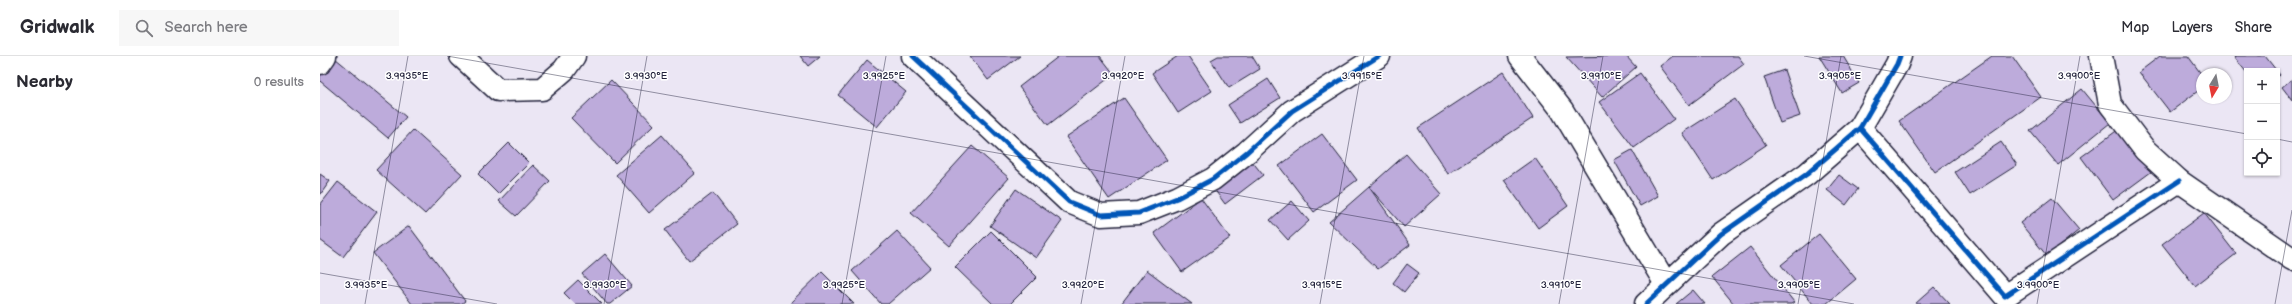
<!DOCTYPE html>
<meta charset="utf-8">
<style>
:root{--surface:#fff;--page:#f7f7f7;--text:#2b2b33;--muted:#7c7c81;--line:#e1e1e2}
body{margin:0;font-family:"Balsamiq Sans",sans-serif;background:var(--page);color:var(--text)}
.controls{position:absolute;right:12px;top:12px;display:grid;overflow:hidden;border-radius:0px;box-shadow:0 1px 3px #0004}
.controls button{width:36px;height:36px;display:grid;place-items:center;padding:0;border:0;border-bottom:1px solid var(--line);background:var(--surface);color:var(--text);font:20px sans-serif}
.compass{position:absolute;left:1876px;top:12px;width:36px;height:36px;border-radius:50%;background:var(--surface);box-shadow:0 1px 3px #0004;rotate:190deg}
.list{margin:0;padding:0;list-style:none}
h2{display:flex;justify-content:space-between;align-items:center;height:52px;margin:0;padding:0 16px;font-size:17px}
h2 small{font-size:13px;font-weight:400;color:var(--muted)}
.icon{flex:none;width:22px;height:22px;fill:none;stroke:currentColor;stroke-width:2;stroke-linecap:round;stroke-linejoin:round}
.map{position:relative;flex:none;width:1972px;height:248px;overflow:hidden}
header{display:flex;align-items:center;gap:24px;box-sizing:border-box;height:56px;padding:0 20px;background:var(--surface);border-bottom:1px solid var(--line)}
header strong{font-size:19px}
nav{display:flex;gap:22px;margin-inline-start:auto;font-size:14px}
.search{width:280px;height:36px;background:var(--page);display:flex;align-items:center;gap:10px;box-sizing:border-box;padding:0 14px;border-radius:0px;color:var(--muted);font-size:15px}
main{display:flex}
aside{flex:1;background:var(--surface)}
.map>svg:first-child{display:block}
.building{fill:#bdabdb;stroke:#22223b}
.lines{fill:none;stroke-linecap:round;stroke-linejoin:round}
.street-casing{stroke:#22223b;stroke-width:25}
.street{stroke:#fff;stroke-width:22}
.cycleway-casing{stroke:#fff;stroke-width:8}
.cycleway{stroke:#0057b8;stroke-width:5}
.ticks{fill:none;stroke:#22223b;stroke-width:1;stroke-opacity:0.45}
.ticks-label{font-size:10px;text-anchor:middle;fill:#22223b;stroke:#fff;stroke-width:3;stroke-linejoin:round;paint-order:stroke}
</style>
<header>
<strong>Gridwalk</strong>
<div class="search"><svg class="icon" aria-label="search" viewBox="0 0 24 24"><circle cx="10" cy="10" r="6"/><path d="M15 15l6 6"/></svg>Search here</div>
<nav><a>Map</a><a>Layers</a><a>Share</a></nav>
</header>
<main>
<aside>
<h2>Nearby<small>0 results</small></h2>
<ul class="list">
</ul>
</aside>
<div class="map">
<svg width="1972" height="248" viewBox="0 0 1972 248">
<rect width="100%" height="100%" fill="#ebe6f4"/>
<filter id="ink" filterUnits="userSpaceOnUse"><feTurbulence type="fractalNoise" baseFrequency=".025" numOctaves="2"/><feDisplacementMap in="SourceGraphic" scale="8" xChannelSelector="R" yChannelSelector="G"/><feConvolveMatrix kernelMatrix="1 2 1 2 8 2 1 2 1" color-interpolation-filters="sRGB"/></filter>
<g filter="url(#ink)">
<g class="building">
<path d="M480,0H500L488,10Z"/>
<path d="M650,0H700L668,24Z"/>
<path d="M739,0H780L794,18L728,69L699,31Z"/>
<path d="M858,0H868L892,35L858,57L832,17Z"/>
<path d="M898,0H932L940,13L909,32L891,4Z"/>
<path d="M1306,0L1316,11L1282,41L1246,1Z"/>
<path d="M1353,0H1418L1424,8L1369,49L1340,10Z"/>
<path d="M1499,0H1523L1539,27L1522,37Z"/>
<path d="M1672,0H1692L1721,41L1615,116L1579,65Z"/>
<path d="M1840,0H1868L1882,19V32L1850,56L1819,16Z"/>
<path d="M1915,0H1945L1960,19L1957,22V15H1927V17L1914,1Z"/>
<path d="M15,2L86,61L68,82L0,25V19Z"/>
<path d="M547,4L586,36L557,71L518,39Z"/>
<path d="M1464,14L1480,60L1460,67L1444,21Z"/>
<path d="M1183,16L1213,62L1128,118L1098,72Z"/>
<path d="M1320,17L1354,63L1314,92L1279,46Z"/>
<path d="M948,23L960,42L920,67L908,49Z"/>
<path d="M1972,23V44L1962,31Z"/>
<path d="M291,24L334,69L295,107L251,62Z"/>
<path d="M1762,33L1790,67L1738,109L1710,75Z"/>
<path d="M804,42L847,104L789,143L746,81Z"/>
<path d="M1415,43L1446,89L1393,124L1362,77Z"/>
<path d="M1803,70L1835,113L1793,144L1761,101Z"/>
<path d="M93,74L142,118L105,158L56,114Z"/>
<path d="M1002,78L1037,124L994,156L959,110Z"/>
<path d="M342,79L375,117L329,157L296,119Z"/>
<path d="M1681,86L1697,109L1650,139L1635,116Z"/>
<path d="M189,87L209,107L178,138L158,118Z"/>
<path d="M652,90L689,122L629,190L591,157Z"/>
<path d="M1312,94L1338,140L1320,150L1294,104Z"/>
<path d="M1086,98L1121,138L1084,171L1049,131Z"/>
<path d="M1215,102L1248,150L1218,172L1184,124Z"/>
<path d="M931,104L943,119L905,148L894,133Z"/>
<path d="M213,109L230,125L196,160L179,145Z"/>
<path d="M0,118L10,125L0,139Z"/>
<path d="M1519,119L1538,133L1526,149L1507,134Z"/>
<path d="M18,126L57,156L23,201L0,184V149Z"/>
<path d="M1049,131L1090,189L1058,213L1009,166Z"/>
<path d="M696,133L742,165L716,202L670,170Z"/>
<path d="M393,137L417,168L369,205L345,174Z"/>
<path d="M881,142L910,182L862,216L834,177Z"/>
<path d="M1732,142L1759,174L1727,200L1700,167Z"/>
<path d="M972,145L989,165L968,184L950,164Z"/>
<path d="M1884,157L1916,198L1875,230L1842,188Z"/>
<path d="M89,170L145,245L141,248H92L53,197Z"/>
<path d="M577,175L610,211L568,248H561L532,215Z"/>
<path d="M671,175L717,221L690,248H673L635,211Z"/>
<path d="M1499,178L1536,223L1506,248H1493L1461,209Z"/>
<path d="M1430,191L1474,246L1471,248H1414L1392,221Z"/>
<path d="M285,198L312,230L290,248H287L262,218Z"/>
<path d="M1087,208L1099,217L1084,236L1073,227Z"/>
<path d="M827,214L872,248H801Z"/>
<path d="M502,216L534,248H472L471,246Z"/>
<path d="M258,224L282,248H255L244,237Z"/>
<path d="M1614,231L1630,248H1595Z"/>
<path d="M1373,234L1385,248H1356Z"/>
</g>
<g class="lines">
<defs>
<g id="street">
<path d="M141,0L178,34L222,33L244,14L254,0"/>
<path d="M593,0L749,146L781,159L819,157L857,142L893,123L927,96L972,55L1059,0"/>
<path d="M1200,0L1242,54L1346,228"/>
<path d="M1781,0L1790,48L1825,94L1859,125L1972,203"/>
<path d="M0,7L5,0"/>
<path d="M1540,72L1685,240L1859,125"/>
<path d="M1326,248L1401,178L1487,118L1540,72L1577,8L1580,0"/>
</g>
</defs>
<use href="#street" class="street-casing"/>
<use href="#street" class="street"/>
<defs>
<g id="cycleway">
<path d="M593,0L749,146L781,159L819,157L857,142L893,123L927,96L972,55L1059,0"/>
<path d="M1540,72L1685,240L1859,125"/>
<path d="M1326,248L1401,178L1487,118L1540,72L1577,8L1580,0"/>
</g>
</defs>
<use href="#cycleway" class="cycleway-casing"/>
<use href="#cycleway" class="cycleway"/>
</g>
</g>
<path class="ticks" d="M127,0L1534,248M1484,0L1927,78M1957,83L1972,86M0,217L177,248M45,248L88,0M284,248L327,0M522,248L566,0M761,248L805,0M1000,248L1044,0M1239,248L1283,0M1478,248L1521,0M1717,248L1760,0M1955,248L1972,154"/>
<g class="ticks-label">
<text x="87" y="23">3.9935°E</text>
<text x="326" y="23">3.9930°E</text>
<text x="564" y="23">3.9925°E</text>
<text x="803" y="23">3.9920°E</text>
<text x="1042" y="23">3.9915°E</text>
<text x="1281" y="23">3.9910°E</text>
<text x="1520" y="23">3.9905°E</text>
<text x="1759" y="23">3.9900°E</text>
<text x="46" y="232">3.9935°E</text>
<text x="285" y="232">3.9930°E</text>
<text x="524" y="232">3.9925°E</text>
<text x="763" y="232">3.9920°E</text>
<text x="1002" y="232">3.9915°E</text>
<text x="1241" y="232">3.9910°E</text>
<text x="1479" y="232">3.9905°E</text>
<text x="1718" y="232">3.9900°E</text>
</g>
</svg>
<div class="controls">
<button>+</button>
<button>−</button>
<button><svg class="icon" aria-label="locate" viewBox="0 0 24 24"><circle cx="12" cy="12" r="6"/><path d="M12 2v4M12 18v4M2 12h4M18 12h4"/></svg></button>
</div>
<svg class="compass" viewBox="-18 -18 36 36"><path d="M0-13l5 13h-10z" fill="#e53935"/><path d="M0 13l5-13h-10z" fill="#7c7c81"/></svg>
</div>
</main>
